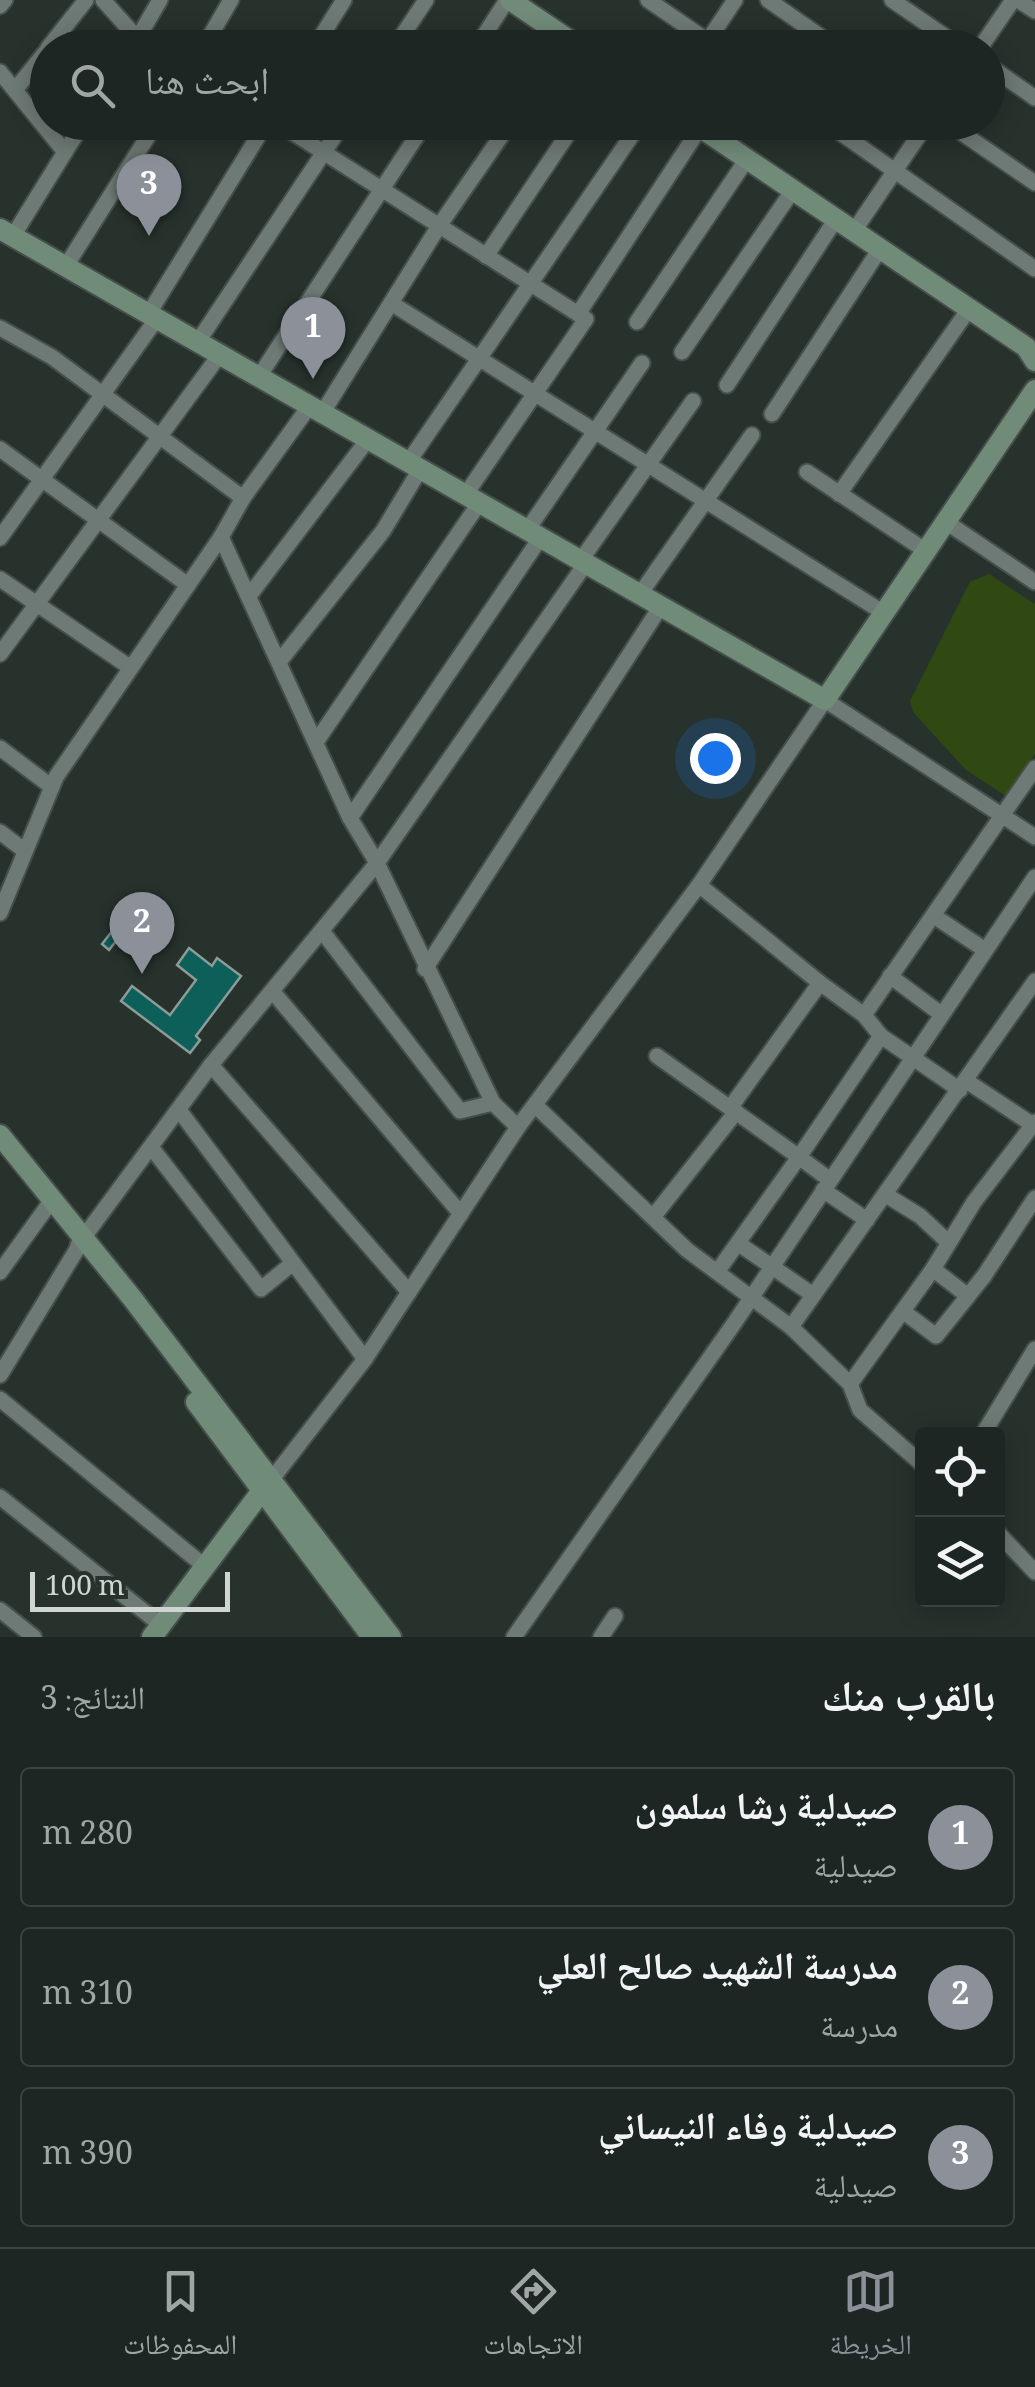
<!DOCTYPE html>
<html lang="ar">
<meta charset="utf-8">
<style>
:root{--surface:#1d2622;--page:#2a322f;--text:#f1f3f6;--muted:#a0a5a5;--line:#3b4340;--accent:#8c9099}
body{margin:0;font-family:Georgia,"Noto Naskh Arabic",serif;background:var(--page);color:var(--text);direction:rtl}
.controls{position:absolute;right:30px;bottom:30px;display:grid;overflow:hidden;border-radius:10px;box-shadow:0 5px 25px #0003}
.controls button{width:90px;height:90px;display:grid;place-items:center;padding:0;border:0;border-bottom:2px solid var(--line);background:var(--surface);color:var(--text);font:50px sans-serif}
.scale{position:absolute;left:30px;bottom:25px;width:200px;box-sizing:border-box;padding-left:10px;border:5px solid #ced5d2;border-top:0;font-size:28px;line-height:35px;white-space:nowrap;color:#ced5d2;-webkit-text-stroke:8px #27322d;paint-order:stroke}
.you{position:absolute;left:715px;top:758px;width:35px;height:35px;margin:-25px;border:8px solid #fff;border-radius:50%;background:#1a73e8;box-shadow:0 0 0 15px #1a73e833}
.badge{display:grid;place-items:center;width:65px;height:65px;border-radius:50%;background:var(--accent);color:#fff;font-size:32px;font-weight:700}
.pin{position:absolute;translate:-50% -82px;filter:drop-shadow(0 2px 5px #0008)}
.pin::after{content:'';position:absolute;top:52px;width:35px;height:30px;background:inherit;clip-path:polygon(0 0,100% 0,50% 100%)}
.list{margin:0;padding:0;list-style:none}
h2{display:flex;justify-content:space-between;align-items:center;height:130px;margin:0;padding:0 40px;font-size:42px}
h2 small{font-size:32px;font-weight:400;color:var(--muted)}
.list li{display:grid;grid-template-columns:65px 1fr auto;gap:30px;align-items:center;box-sizing:border-box;height:140px;margin:0 20px 20px;padding:0 20px;border:2px solid var(--line);border-radius:10px}
.list b{display:block;font-size:38px;white-space:nowrap}
.list p{margin:0;font-size:32px;white-space:nowrap;color:var(--muted)}
.list em{font-size:32px;font-style:normal;color:var(--muted)}
.icon{flex:none;width:55px;height:55px;fill:none;stroke:currentColor;stroke-width:2;stroke-linecap:round;stroke-linejoin:round}
.map{position:relative;flex:none;width:1035px;height:1637px;overflow:hidden;direction:ltr}
.search{position:absolute;background:var(--surface);box-shadow:0 5px 25px #0003;left:30px;right:30px;top:30px;height:110px;display:flex;align-items:center;gap:25px;box-sizing:border-box;padding:0 35px;border-radius:55px;color:var(--muted);font-size:38px}
.sheet{height:610px;background:var(--surface)}
nav{display:flex;justify-content:space-around;align-items:center;box-sizing:border-box;height:140px;border-top:2px solid var(--line);background:var(--surface);font-size:28px;color:var(--muted)}
nav a{display:grid;justify-items:center;gap:5px}
nav .on{color:var(--accent)}
.map>svg:first-child{display:block}
.green{fill:#304913}
.building{fill:#0d605a;stroke:#8c9a98;stroke-width:2.5}
.lines{fill:none;stroke-linecap:round;stroke-linejoin:round}
.street-casing{stroke:#454e4b;stroke-width:19}
.secondary-casing{stroke:#454e4b;stroke-width:24}
.street{stroke:#6e7a75;stroke-width:15}
.secondary{stroke:#718b79;stroke-width:20}
</style>
<div class="map">
<svg width="1035" height="1637" viewBox="0 0 1035 1637">
<rect width="100%" height="100%" fill="#27322d"/>
<path class="green" d="M989,574L1035,604V754L1006,796L966,770L913,712L910,701L970,582Z"/>
<g class="building">
<path d="M128,911L135,917L109,950L102,944Z"/>
<path d="M189,948L212,966L217,958L241,976L196,1036L200,1040L190,1053L121,1001L132,986L170,1015L196,980L177,965Z"/>
</g>
<g class="lines">
<defs>
<g id="street">
<path d="M103,0L146,48"/>
<path d="M648,0L718,48"/>
<path d="M768,0L837,48"/>
<path d="M892,0L962,48"/>
<path d="M1018,0L1035,11"/>
<path d="M0,6L5,0"/>
<path d="M48,48L86,0"/>
<path d="M132,48L160,0"/>
<path d="M203,48L231,0"/>
<path d="M314,48L344,0"/>
<path d="M394,48L426,0"/>
<path d="M476,48L507,0"/>
<path d="M703,48L735,0"/>
<path d="M980,48L1013,0"/>
<path d="M988,65L1035,98"/>
<path d="M0,72L65,152L13,236"/>
<path d="M15,90L48,49"/>
<path d="M276,122L586,319L466,494"/>
<path d="M825,122L1035,269"/>
<path d="M946,122L1035,183"/>
<path d="M65,152L84,122"/>
<path d="M854,231L928,122"/>
<path d="M486,256L576,122"/>
<path d="M66,266L157,122"/>
<path d="M391,303L884,613"/>
<path d="M149,313L267,122"/>
<path d="M578,314L700,128"/>
<path d="M637,322L747,159"/>
<path d="M0,328L52,357L243,498"/>
<path d="M199,340L344,122"/>
<path d="M682,352L793,190"/>
<path d="M260,375L426,122"/>
<path d="M727,385L836,219"/>
<path d="M323,412L439,226L511,122"/>
<path d="M772,414L880,249"/>
<path d="M0,449L188,585"/>
<path d="M409,461L641,122"/>
<path d="M807,472L926,551"/>
<path d="M839,494L969,309"/>
<path d="M946,522L1035,582"/>
<path d="M528,529L642,363"/>
<path d="M221,537L243,498L311,404"/>
<path d="M0,538L158,317"/>
<path d="M581,560L693,401"/>
<path d="M0,579L131,668"/>
<path d="M640,594L752,435"/>
<path d="M249,596L369,438"/>
<path d="M0,654L221,353"/>
<path d="M279,662L383,531L421,468"/>
<path d="M316,742L480,502"/>
<path d="M0,748L52,787"/>
<path d="M350,818L541,537"/>
<path d="M0,832L25,851"/>
<path d="M699,885L820,983L730,1108"/>
<path d="M0,913L56,777L221,537L350,818L377,863L211,1065L78,1245"/>
<path d="M934,916L985,950"/>
<path d="M322,931L460,1111L493,1103"/>
<path d="M425,969L661,606"/>
<path d="M890,976L941,1014"/>
<path d="M820,983L864,1015L881,1036L960,1090"/>
<path d="M273,992L461,1214"/>
<path d="M864,1015L1035,768"/>
<path d="M657,1056L799,1157L717,1272"/>
<path d="M211,1065L409,1292L518,1127L493,1103L377,863L586,563"/>
<path d="M968,1082L1033,1125"/>
<path d="M536,1106L687,1250L791,1327L850,1384L860,1410L922,1464"/>
<path d="M179,1110L365,1359L409,1292"/>
<path d="M518,1127L699,885L825,700L1035,837"/>
<path d="M151,1147L261,1289L293,1263"/>
<path d="M830,1180L799,1157L881,1036"/>
<path d="M823,1190L867,1220"/>
<path d="M886,1195L920,1216L948,1242"/>
<path d="M653,1217L736,1112"/>
<path d="M739,1244L813,1295"/>
<path d="M933,1269L968,1296"/>
<path d="M0,1272L47,1207"/>
<path d="M904,1312L936,1336L984,1276L1035,1198"/>
<path d="M791,1327L1035,981"/>
<path d="M0,1375L79,1246"/>
<path d="M850,1384L933,1269L974,1202L1035,1122"/>
<path d="M0,1399L203,1565"/>
<path d="M983,1434L1035,1349"/>
<path d="M272,1479L365,1359"/>
<path d="M0,1497L161,1625"/>
<path d="M998,1533L1035,1572"/>
<path d="M0,1610L34,1637"/>
<path d="M514,1637L735,1322L1035,877"/>
<path d="M601,1637L615,1616"/>
</g>
<g id="secondary">
<path d="M510,0L581,48"/>
<path d="M692,122L1026,347L1035,361"/>
<path d="M0,229L825,700L1035,390"/>
<path d="M0,1135L132,1298L391,1637"/>
<path d="M196,1402L372,1637"/>
<path d="M152,1637L267,1484"/>
</g>
</defs>
<use href="#street" class="street-casing"/>
<use href="#secondary" class="secondary-casing"/>
<use href="#street" class="street"/>
<use href="#secondary" class="secondary"/>
</g>
</svg>
<div class="controls">
<button><svg class="icon" aria-label="locate" viewBox="0 0 24 24"><circle cx="12" cy="12" r="6"/><path d="M12 2v4M12 18v4M2 12h4M18 12h4"/></svg></button>
<button><svg class="icon" aria-label="layers" viewBox="0 0 24 24"><path d="M12 4l9 5-9 5-9-5zM3 14l9 5 9-5"/></svg></button>
</div>
<div class="scale">100 m</div>
<div class="you"></div>
<div class="pin badge" style="left:313px;top:379px">1</div>
<div class="pin badge" style="left:142px;top:974px">2</div>
<div class="pin badge" style="left:149px;top:236px">3</div>
<div class="search"><svg class="icon" aria-label="search" viewBox="0 0 24 24"><circle cx="10" cy="10" r="6"/><path d="M15 15l6 6"/></svg>ابحث هنا</div>
</div>
<section class="sheet">
<h2>بالقرب منك<small>النتائج: 3</small></h2>
<ul class="list">
<li><span class="badge">1</span><div><b>صيدلية رشا سلمون</b><p>صيدلية</p></div><em>280 m</em></li>
<li><span class="badge">2</span><div><b>مدرسة الشهيد صالح العلي</b><p>مدرسة</p></div><em>310 m</em></li>
<li><span class="badge">3</span><div><b>صيدلية وفاء النيساني</b><p>صيدلية</p></div><em>390 m</em></li>
</ul>
</section>
<nav>
<a class="on"><svg class="icon" aria-label="map" viewBox="0 0 24 24"><path d="M3 6l6-2 6 2 6-2v14l-6 2-6-2-6 2zM9 4v14M15 6v14"/></svg>الخريطة</a>
<a><svg class="icon" aria-label="directions" viewBox="0 0 24 24"><path d="M12 3l9 9-9 9-9-9zM9 14v-3h6M13 9l2 2-2 2"/></svg>الاتجاهات</a>
<a><svg class="icon" aria-label="saved" viewBox="0 0 24 24"><path d="M7 4h10v16l-5-4-5 4z"/></svg>المحفوظات</a>
</nav>
